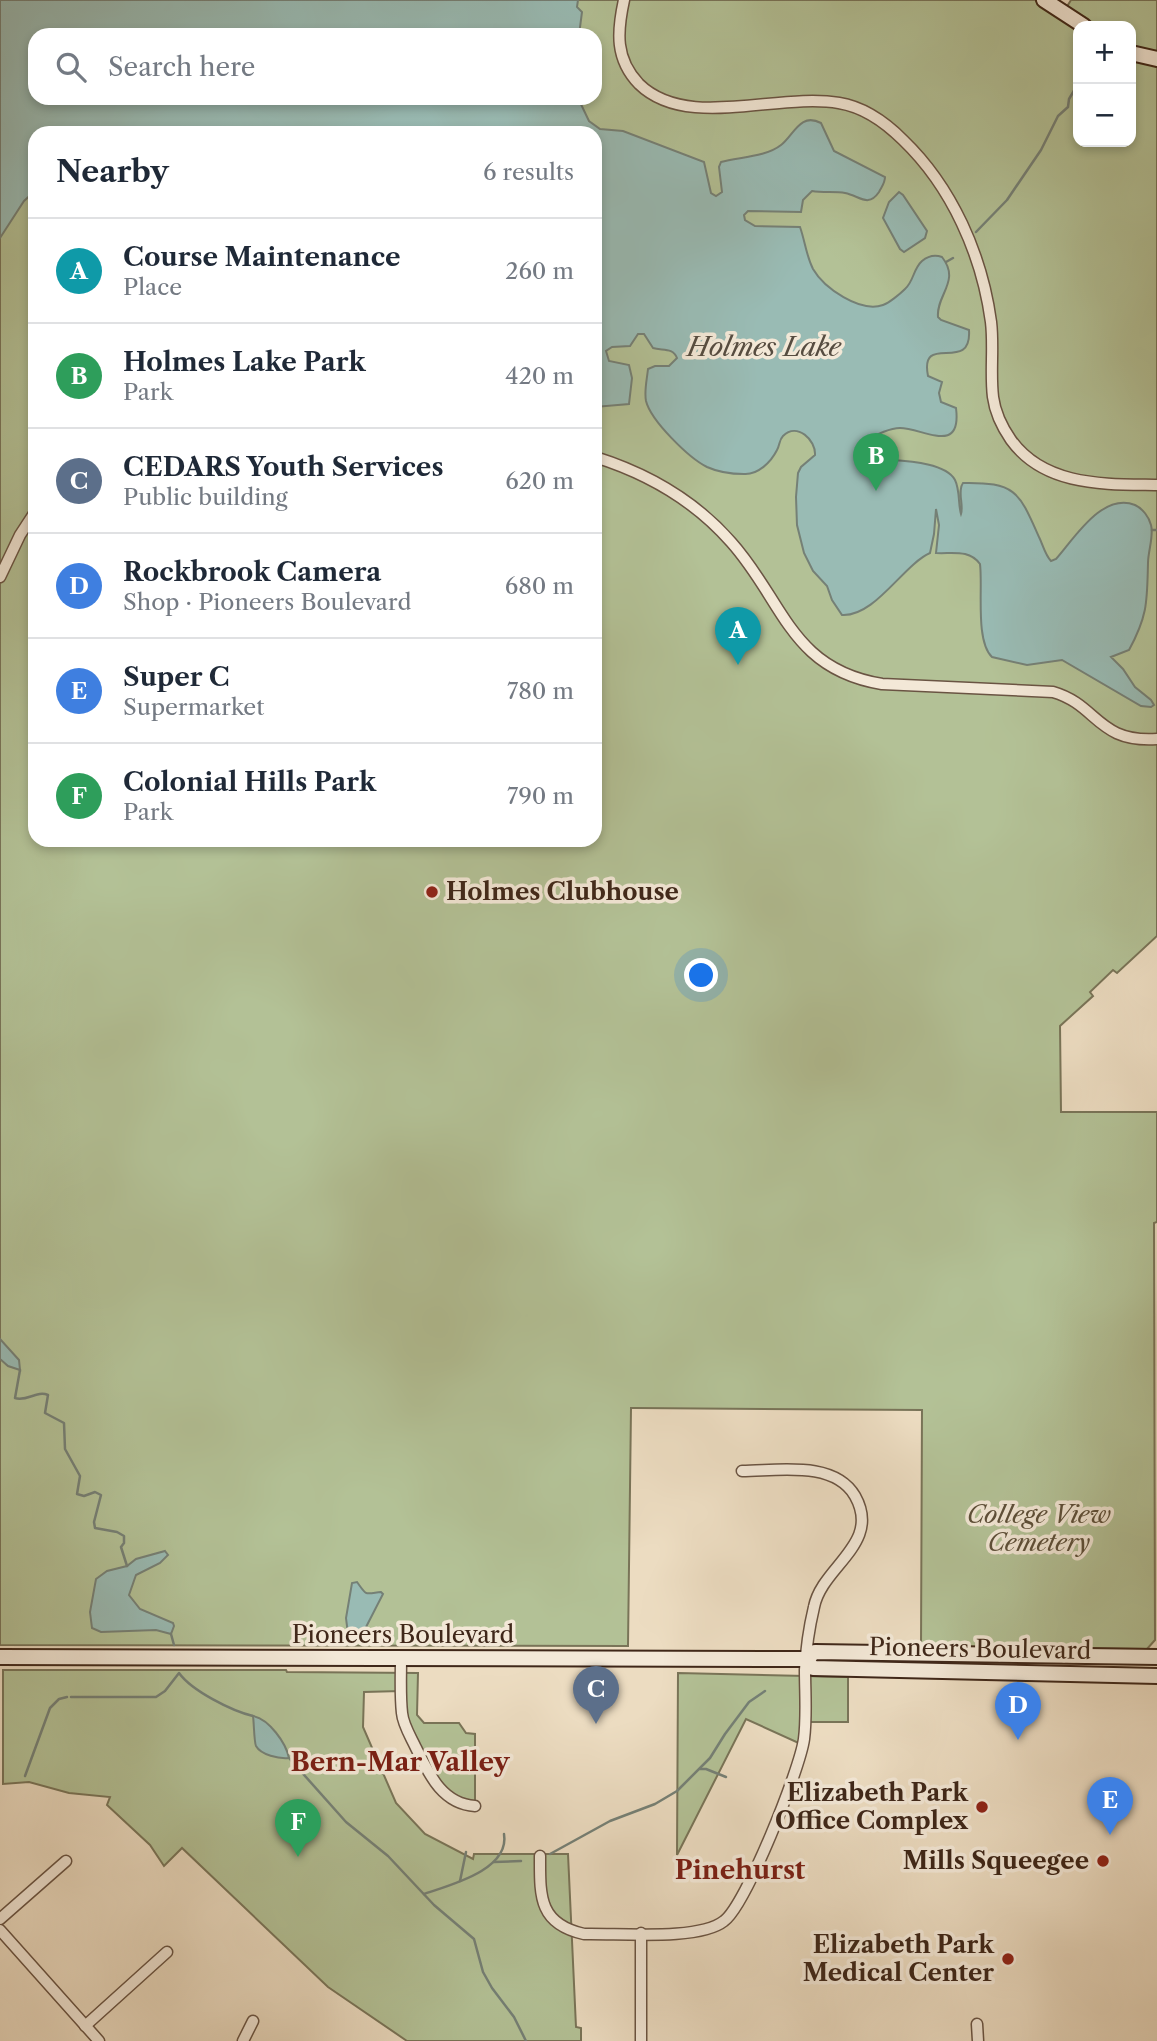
<!DOCTYPE html>
<meta charset="utf-8">
<style>
:root{--surface:#fff;--page:#f6f6f7;--text:#1f2937;--muted:#747a83;--line:#e0e1e3;--accent:#2563eb}
body{margin:0;font-family:"Libre Caslon Text",serif;background:var(--page);color:var(--text)}
.controls{position:absolute;right:21px;top:21px;display:grid;overflow:hidden;border-radius:14px;box-shadow:0 4px 10px #0003}
.controls button{width:63px;height:63px;display:grid;place-items:center;padding:0;border:0;border-bottom:2px solid var(--line);background:var(--surface);color:var(--text);font:35px sans-serif}
.you{position:absolute;left:702px;top:976px;width:24px;height:24px;margin:-18px;border:5px solid #fff;border-radius:50%;background:#1a73e8;box-shadow:0 0 0 10px #1a73e833}
.badge{display:grid;place-items:center;width:46px;height:46px;border-radius:50%;background:var(--accent);color:#fff;font-size:23px;font-weight:700}
.pin{position:absolute;translate:-50% -58px;filter:drop-shadow(0 2px 4px #0008)}
.pin::after{content:'';position:absolute;top:37px;width:24px;height:21px;background:inherit;clip-path:polygon(0 0,100% 0,50% 100%)}
.list{margin:0;padding:0;list-style:none}
h2{display:flex;justify-content:space-between;align-items:center;height:91px;margin:0;padding:0 28px;font-size:30px}
h2 small{font-size:23px;font-weight:400;color:var(--muted)}
.list li{display:grid;grid-template-columns:46px 1fr auto;gap:21px;align-items:center;box-sizing:border-box;height:105px;padding:0 28px;border-top:2px solid var(--line)}
.list b{display:block;font-size:26px;white-space:nowrap}
.list p{margin:0;font-size:23px;white-space:nowrap;color:var(--muted)}
.list em{font-size:23px;font-style:normal;color:var(--muted)}
.icon{flex:none;width:38px;height:38px;fill:none;stroke:currentColor;stroke-width:2;stroke-linecap:round;stroke-linejoin:round}
.map{position:relative;flex:none;width:1157px;height:2041px;overflow:hidden}
.search{position:absolute;background:var(--surface);box-shadow:0 4px 10px #0003;left:28px;top:28px;width:574px;height:77px;display:flex;align-items:center;gap:18px;box-sizing:border-box;padding:0 24px;border-radius:21px;color:var(--muted);font-size:26px}
.panel{position:absolute;background:var(--surface);box-shadow:0 4px 10px #0003;left:28px;top:126px;width:574px;height:721px;border-radius:21px}
.map>svg:first-child{display:block}
.green{fill:#b3c196;stroke:#797458;stroke-width:2;fill-rule:evenodd}
.water{fill:#99bbb4;stroke:#758076;stroke-width:2}
.lines{fill:none;stroke-linecap:round;stroke-linejoin:round}
.stream{stroke:#758076;stroke-width:2.5}
.minor-casing{stroke:#6a5443;stroke-width:13}
.secondary-casing{stroke:#3f2719;stroke-width:18}
.minor{stroke:#f3e8d7;stroke-width:10}
.secondary{stroke:#f3e8d7;stroke-width:14}
.poi-dot{fill:#8f2418;stroke:#f3e8d7;stroke-width:2.5}
.labels{text-anchor:middle;stroke-width:7;stroke-linejoin:round;paint-order:stroke}
.poi-label{font-size:24px;font-weight:bold;fill:#3f2719;stroke:#f3e8d7;text-anchor:end}
.park-label{font-size:24px;font-style:italic;fill:#5c4e38;stroke:#f3e8d7}
.street-label{font-size:24px;fill:#3f2719;stroke:#f3e8d7}
.water-label{font-size:26px;font-style:italic;fill:#564c40;stroke:#f3e8d7}
.neighbourhood-label{font-size:26px;font-weight:bold;fill:#7a1f14;stroke:#f3e8d7}
</style>
<div class="map">
<svg width="1157" height="2041" viewBox="0 0 1157 2041">
<rect width="100%" height="100%" fill="#ecdcc1"/>
<filter id="stains"><feTurbulence type="fractalNoise" baseFrequency=".00286" numOctaves="4"/><feColorMatrix values="0 0 0 0 .2 0 0 0 0 .09 0 0 0 0 .02 0 0 0 .5 -.17"/></filter>
<radialGradient id="worn" r=".72"><stop offset=".6" stop-color="#630" stop-opacity="0"/><stop offset="1" stop-color="#630" stop-opacity=".3"/></radialGradient>
<g class="green">
<path d="M0,0H1044L1063,13L1071,0H1157V936L1117,973L1113,970L1090,992L1093,996L1060,1026L1061,1112H1157V1222L1154,1223L1155,1640L1147,1649L921,1647L922,1410L637,1408H631L628,1646L0,1645ZM1078,26H1131V142H1078ZM35,35H595V98H35ZM35,133H595V840H35Z"/>
<path d="M3,1670H286L287,1672L418,1673L417,1715L424,1723H459L466,1733L475,1734V1806L448,1797L406,1728L401,1691L364,1692L363,1727L396,1803L425,1834L473,1859L474,1854H568L576,2027L581,2028V2041H407L328,1987L182,1848L164,1866L150,1845L107,1805L110,1797L69,1793L29,1782L3,1784Z"/>
<path d="M678,1673L848,1677V1722H805L803,1745L746,1719L677,1855Z"/>
</g>
<g class="water">
<path d="M0,0H578L577,7L582,12L579,35H35V98H578L589,121L600,129L623,131L704,162L711,193L716,196L722,192L719,167L721,162C739,157 766,157 781,145C794,135 800,112 821,123L834,151L885,177C885,183 882,186 879,192C868,208 860,196 845,193C836,191 823,193 812,191L803,200L801,212L748,211L744,215L745,220L755,226L800,227C805,241 806,255 813,269C824,288 860,313 883,305C889,303 900,294 905,289C914,281 913,269 922,261C928,256 934,254 942,257C961,281 936,295 938,317L941,320L969,330C972,375 919,331 928,376L942,382L939,393L941,402L956,408C962,456 923,428 900,428C891,428 876,434 869,440L868,451L874,457L880,459C899,461 945,461 955,480C960,490 958,504 961,514C964,505 957,491 963,483C1016,482 1019,492 1039,537C1043,545 1045,555 1051,561L1056,559C1074,539 1102,492 1135,505C1143,509 1149,517 1151,525C1154,536 1148,551 1148,563C1147,601 1148,615 1129,650L1111,657L1123,669L1135,687L1151,700L1154,705L1151,707L1141,706L1062,660L1027,665L992,657C975,641 983,587 980,564C969,549 952,554 936,553L939,525L936,509L934,534L930,553C903,565 875,617 842,615L832,600L827,586L813,571L804,553L797,525L796,497L798,473L801,467L815,455C816,440 797,422 783,436C779,440 780,445 777,450C771,462 758,475 744,474C732,474 718,472 707,467C689,458 651,421 646,401C644,391 647,379 648,369L655,366H669L677,358C673,347 662,351 653,348L644,334H638L630,346L612,347L606,351L609,361L629,365L632,378L629,404L595,407V133H35V141L30,149L35,153V191L24,201L0,238Z"/>
<path d="M899,192L903,195L927,231L925,238L904,252L900,249L883,218L889,202Z"/>
<path d="M0,1339L19,1360L20,1370L8,1366L0,1359Z"/>
<path d="M165,1551L168,1555L160,1563L136,1575L129,1595L140,1609L173,1623L174,1626L171,1634L156,1630L101,1632L92,1628L90,1612L96,1579L107,1571L127,1566L136,1559Z"/>
<path d="M357,1582C367,1596 364,1594 381,1592L383,1594L365,1629C360,1633 354,1637 348,1634L346,1618L352,1583Z"/>
<path d="M253,1716C269,1719 286,1743 289,1758C279,1759 261,1755 256,1746C254,1742 254,1722 253,1716Z"/>
</g>
<g class="lines">
<g class="stream">
<path d="M976,232L1007,200L1041,150L1058,116L1068,107L1069,99L1078,84"/>
<path d="M946,262L953,258"/>
<path d="M1152,530H1157"/>
<path d="M20,1370L15,1398C27,1402 37,1390 48,1395L45,1413L64,1423L65,1449L80,1476L77,1494L84,1496L95,1492L101,1495L94,1522L95,1528L117,1532L124,1536V1543L121,1547L127,1566"/>
<path d="M171,1634L174,1645"/>
<path d="M71,1697H156L165,1691L179,1673C192,1691 232,1711 253,1716"/>
<path d="M289,1758L346,1822L388,1856L434,1905L474,1939L483,1972L492,1988L514,2017L526,2041"/>
<path d="M700,1769H706L726,1777"/>
<path d="M25,1776L50,1708L59,1699L67,1697"/>
<path d="M550,1854L610,1821L655,1804L677,1791L710,1758L725,1734L749,1702L765,1691"/>
<path d="M494,1862L521,1861"/>
<path d="M460,1881L466,1852"/>
<path d="M424,1894C450,1885 510,1870 504,1834"/>
</g>
<defs>
<g id="minor">
<path d="M624,0C617,32 615,59 639,84C687,131 778,92 839,103C864,107 885,122 903,140C952,187 982,255 991,322C994,347 990,372 993,397C995,412 1002,427 1011,440C1045,487 1105,484 1157,485"/>
<path d="M595,457C646,473 695,501 731,542C784,601 790,669 882,684L1053,692C1098,705 1097,743 1157,739"/>
<path d="M0,577L20,535L35,512"/>
<path d="M401,1658C401,1676 400,1695 402,1713C403,1725 411,1737 416,1748C429,1774 442,1804 475,1806"/>
<path d="M540,1856C540,1895 538,1924 584,1934C619,1933 699,1941 724,1921C746,1905 800,1769 804,1739C807,1716 805,1693 805,1670C806,1649 809,1628 814,1607C822,1566 882,1544 855,1496C834,1460 777,1471 742,1471"/>
<path d="M0,1919L66,1861"/>
<path d="M0,1930L99,2041"/>
<path d="M641,1933V2041"/>
<path d="M977,2024L978,2041"/>
<path d="M85,2026L167,1952"/>
<path d="M243,2041L253,2021"/>
</g>
<g id="secondary">
<path d="M1044,0L1084,26"/>
<path d="M1131,53L1157,59"/>
<path d="M0,1657L806,1659L815,1652L1157,1657"/>
<path d="M806,1659L813,1668L1157,1676"/>
</g>
</defs>
<use href="#minor" class="minor-casing"/>
<use href="#secondary" class="secondary-casing"/>
<use href="#minor" class="minor"/>
<use href="#secondary" class="secondary"/>
</g>
<g class="poi-dot">
<circle cx="432" cy="892" r="7"/>
<circle cx="982" cy="1807" r="7"/>
<circle cx="1103" cy="1861" r="7"/>
<circle cx="1008" cy="1959" r="7"/>
</g>
<g class="labels">
<g class="poi-label">
<text x="446" y="900" text-anchor="start">Holmes Clubhouse</text>
<text x="968" y="1801">Elizabeth Park<tspan x="968" dy="28">Office Complex</tspan></text>
<text x="1089" y="1869">Mills Squeegee</text>
<text x="994" y="1953">Elizabeth Park<tspan x="994" dy="28">Medical Center</tspan></text>
</g>
<g class="park-label">
<text x="1039" y="1523">College View<tspan x="1039" dy="28">Cemetery</tspan></text>
</g>
<g class="street-label">
<text x="403" y="1643">Pioneers Boulevard</text>
<text transform="translate(980 1649) rotate(1)" y="8">Pioneers Boulevard</text>
</g>
<g class="water-label">
<text x="764" y="356">Holmes Lake</text>
</g>
<g class="neighbourhood-label">
<text x="400" y="1771">Bern-Mar Valley</text>
<text x="740" y="1879">Pinehurst</text>
</g>
</g>
<rect width="100%" height="100%" filter="url(#stains)"/>
<rect width="100%" height="100%" fill="url(#worn)"/>
</svg>
<div class="controls">
<button>+</button>
<button>−</button>
</div>
<div class="you"></div>
<div class="pin badge" style="left:738px;top:665px;background:#0f9aa8">A</div>
<div class="pin badge" style="left:876px;top:491px;background:#2e9e5b">B</div>
<div class="pin badge" style="left:596px;top:1724px;background:#5c6f8a">C</div>
<div class="pin badge" style="left:1018px;top:1740px;background:#3f7fe0">D</div>
<div class="pin badge" style="left:1110px;top:1835px;background:#3f7fe0">E</div>
<div class="pin badge" style="left:298px;top:1857px;background:#2e9e5b">F</div>
<div class="search"><svg class="icon" aria-label="search" viewBox="0 0 24 24"><circle cx="10" cy="10" r="6"/><path d="M15 15l6 6"/></svg>Search here</div>
<section class="panel">
<h2>Nearby<small>6 results</small></h2>
<ul class="list">
<li><span class="badge" style="background:#0f9aa8">A</span><div><b>Course Maintenance</b><p>Place</p></div><em>260 m</em></li>
<li><span class="badge" style="background:#2e9e5b">B</span><div><b>Holmes Lake Park</b><p>Park</p></div><em>420 m</em></li>
<li><span class="badge" style="background:#5c6f8a">C</span><div><b>CEDARS Youth Services</b><p>Public building</p></div><em>620 m</em></li>
<li><span class="badge" style="background:#3f7fe0">D</span><div><b>Rockbrook Camera</b><p>Shop · Pioneers Boulevard</p></div><em>680 m</em></li>
<li><span class="badge" style="background:#3f7fe0">E</span><div><b>Super C</b><p>Supermarket</p></div><em>780 m</em></li>
<li><span class="badge" style="background:#2e9e5b">F</span><div><b>Colonial Hills Park</b><p>Park</p></div><em>790 m</em></li>
</ul>
</section>
</div>
